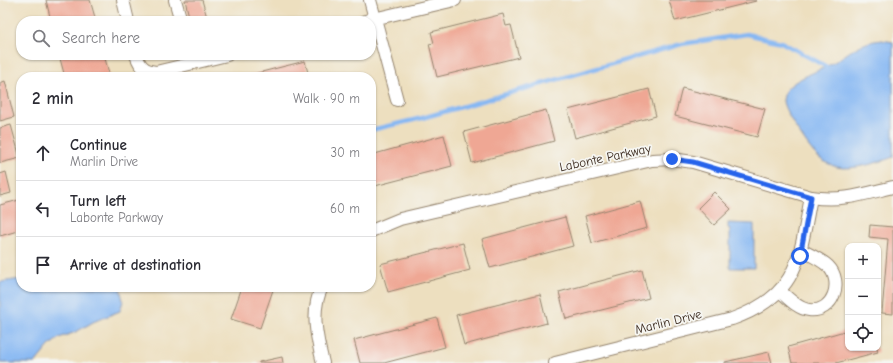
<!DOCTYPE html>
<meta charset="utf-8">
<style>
:root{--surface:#fff;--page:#f2f2f3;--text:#2b2b33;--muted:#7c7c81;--line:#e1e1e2}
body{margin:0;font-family:"Comic Neue",sans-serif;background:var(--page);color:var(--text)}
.controls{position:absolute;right:12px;bottom:12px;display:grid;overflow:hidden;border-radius:8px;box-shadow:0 1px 3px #0004}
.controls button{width:36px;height:36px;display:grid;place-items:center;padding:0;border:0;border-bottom:1px solid var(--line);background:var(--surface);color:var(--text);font:20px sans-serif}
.stop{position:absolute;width:12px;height:12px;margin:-9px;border:3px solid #2563eb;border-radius:50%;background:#fff}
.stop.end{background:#2563eb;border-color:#fff;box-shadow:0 1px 4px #0008}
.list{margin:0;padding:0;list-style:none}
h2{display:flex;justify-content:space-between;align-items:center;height:52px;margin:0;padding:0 16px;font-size:17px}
h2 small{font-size:13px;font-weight:400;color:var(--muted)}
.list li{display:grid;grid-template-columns:26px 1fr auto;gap:12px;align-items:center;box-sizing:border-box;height:56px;padding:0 16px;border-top:1px solid var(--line)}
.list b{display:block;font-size:15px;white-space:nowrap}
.list p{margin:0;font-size:13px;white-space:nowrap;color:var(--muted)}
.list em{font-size:13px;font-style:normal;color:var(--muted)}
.icon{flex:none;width:22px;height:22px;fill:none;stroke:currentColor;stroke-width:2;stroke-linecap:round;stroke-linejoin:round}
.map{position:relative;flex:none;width:893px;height:363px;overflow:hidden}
.search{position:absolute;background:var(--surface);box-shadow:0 1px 3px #0004;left:16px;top:16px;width:360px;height:44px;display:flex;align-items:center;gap:10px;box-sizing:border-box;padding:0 14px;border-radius:16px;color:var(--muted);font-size:15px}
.panel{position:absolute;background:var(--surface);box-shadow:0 1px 3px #0004;left:16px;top:72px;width:360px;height:220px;border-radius:16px}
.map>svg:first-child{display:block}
.water{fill:#87b8f3;stroke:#617188}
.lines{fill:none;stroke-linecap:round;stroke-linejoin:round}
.stream{stroke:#87b8f3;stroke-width:4.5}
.building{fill:#efa794}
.street-casing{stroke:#94846e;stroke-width:14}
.street{stroke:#fff;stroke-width:12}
.route{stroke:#2563eb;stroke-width:5}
.labels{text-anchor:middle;stroke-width:3.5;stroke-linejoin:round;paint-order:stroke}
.street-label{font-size:13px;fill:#3b2a1e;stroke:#f6f6f2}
</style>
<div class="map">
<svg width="893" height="363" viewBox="0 0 893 363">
<rect width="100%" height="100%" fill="#f6f6f2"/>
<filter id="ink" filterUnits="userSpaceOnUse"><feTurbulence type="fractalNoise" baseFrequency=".025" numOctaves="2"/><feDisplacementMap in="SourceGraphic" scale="8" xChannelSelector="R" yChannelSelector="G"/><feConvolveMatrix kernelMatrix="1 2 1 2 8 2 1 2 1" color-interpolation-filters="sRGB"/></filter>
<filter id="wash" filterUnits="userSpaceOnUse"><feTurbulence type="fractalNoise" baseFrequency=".012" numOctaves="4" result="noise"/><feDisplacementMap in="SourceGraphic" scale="16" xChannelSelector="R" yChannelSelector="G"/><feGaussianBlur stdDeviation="0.9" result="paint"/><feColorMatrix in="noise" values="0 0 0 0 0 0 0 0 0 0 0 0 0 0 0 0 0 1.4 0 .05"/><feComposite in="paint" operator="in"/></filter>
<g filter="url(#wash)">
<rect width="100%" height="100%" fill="#eddfbf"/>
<g class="water">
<path d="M882,40L893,42V157C881,162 850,171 837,167C830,165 822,161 816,155C808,147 784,112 783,101C783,98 785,92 786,90C794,79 819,71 831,64C850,53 858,42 882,40Z"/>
<path d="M728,223L754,224V268H730V229L728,228Z"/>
<path d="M21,279V287H120L123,301L120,311L93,322L76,332L59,338L49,346L35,363H0V282Z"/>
</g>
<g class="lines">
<path class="stream" d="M371,130L422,118L682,44L747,34L781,42L827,67"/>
</g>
<g id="blocks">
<g class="building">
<path d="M46,0H90L96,21H51Z"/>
<path d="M185,0H202L208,21H190Z"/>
<path d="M669,0H756V1L675,21Z"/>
<path d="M503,14L506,26L511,25L519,57L437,77L429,44L434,43L431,32Z"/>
<path d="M59,55H104L110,77H65Z"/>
<path d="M305,61L309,77H246V76Z"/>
<path d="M5,81L14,117L0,121V83Z"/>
<path d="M682,88L765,109L757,137L675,116Z"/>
<path d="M649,89L656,116L575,138L568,110Z"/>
<path d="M546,110L554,141L472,163L464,132Z"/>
<path d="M11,125L20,158L0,163V128Z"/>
<path d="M444,135L452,166L371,187V155Z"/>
<path d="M6,172L11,193L0,196V174Z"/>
<path d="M714,192L731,209L714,225L698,208Z"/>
<path d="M19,200L21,209V230L0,236V205Z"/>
<path d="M640,201L647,228L592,243L585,216Z"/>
<path d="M565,217L573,246L490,268L482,239Z"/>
<path d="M870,225L893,227V314L882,313L888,239L869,237Z"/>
<path d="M463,243L470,270L388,292L380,264Z"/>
<path d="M642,270L649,298L566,319L559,292Z"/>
<path d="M242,287H274L260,328L231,319Z"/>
<path d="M540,294L547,323L464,345L456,315Z"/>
<path d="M437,318L445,347L384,363H360L354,340Z"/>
<path d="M848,330V348H877L878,352L836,363H792L788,347Z"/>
<path d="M769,352L772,363H725V362Z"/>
<path d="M282,357L283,363H259V362Z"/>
</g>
</g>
</g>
<g filter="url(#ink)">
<use href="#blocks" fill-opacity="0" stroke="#94846e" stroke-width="1"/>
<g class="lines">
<defs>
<g id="street">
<path d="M123,0L128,21"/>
<path d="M175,0L181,21"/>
<path d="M370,0L397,100"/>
<path d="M365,21L455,0"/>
<path d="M136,55C140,66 144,71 156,72L227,55"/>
<path d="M371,231L400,219L652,160L672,159L693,162L811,197C841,202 864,194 893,187"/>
<path d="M322,287C310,311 317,339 323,363"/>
<path d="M780,291C788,298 798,309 809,310C833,313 844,282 828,266C822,260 809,254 801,250"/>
<path d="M555,363L732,319C799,295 799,259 811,197"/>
</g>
</defs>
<use href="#street" class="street-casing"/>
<use href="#street" class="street"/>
</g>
</g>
<g class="lines" filter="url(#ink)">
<path class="route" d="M672,159L693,162L811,197L800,256"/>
</g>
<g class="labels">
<g class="street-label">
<text transform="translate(605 157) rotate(-12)" y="5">Labonte Parkway</text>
<text transform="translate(668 321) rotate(-14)" y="5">Marlin Drive</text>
</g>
</g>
</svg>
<div class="controls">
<button>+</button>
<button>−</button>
<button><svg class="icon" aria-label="locate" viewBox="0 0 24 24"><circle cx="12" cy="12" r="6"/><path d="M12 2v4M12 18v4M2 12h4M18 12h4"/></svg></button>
</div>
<div class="stop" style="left:800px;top:256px"></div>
<div class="stop end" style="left:672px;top:159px"></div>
<div class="search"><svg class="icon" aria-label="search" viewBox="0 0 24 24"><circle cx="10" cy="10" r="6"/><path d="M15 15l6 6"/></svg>Search here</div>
<section class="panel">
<h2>2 min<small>Walk · 90 m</small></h2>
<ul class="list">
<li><svg class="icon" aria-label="ahead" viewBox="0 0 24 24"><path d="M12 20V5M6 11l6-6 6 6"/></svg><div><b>Continue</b><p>Marlin Drive</p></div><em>30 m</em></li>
<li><svg class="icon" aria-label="left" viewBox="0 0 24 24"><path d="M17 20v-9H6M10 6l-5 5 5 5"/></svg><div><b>Turn left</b><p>Labonte Parkway</p></div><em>60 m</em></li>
<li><svg class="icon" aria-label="arrive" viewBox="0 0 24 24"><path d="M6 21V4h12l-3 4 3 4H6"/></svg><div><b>Arrive at destination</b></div></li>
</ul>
</section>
</div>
